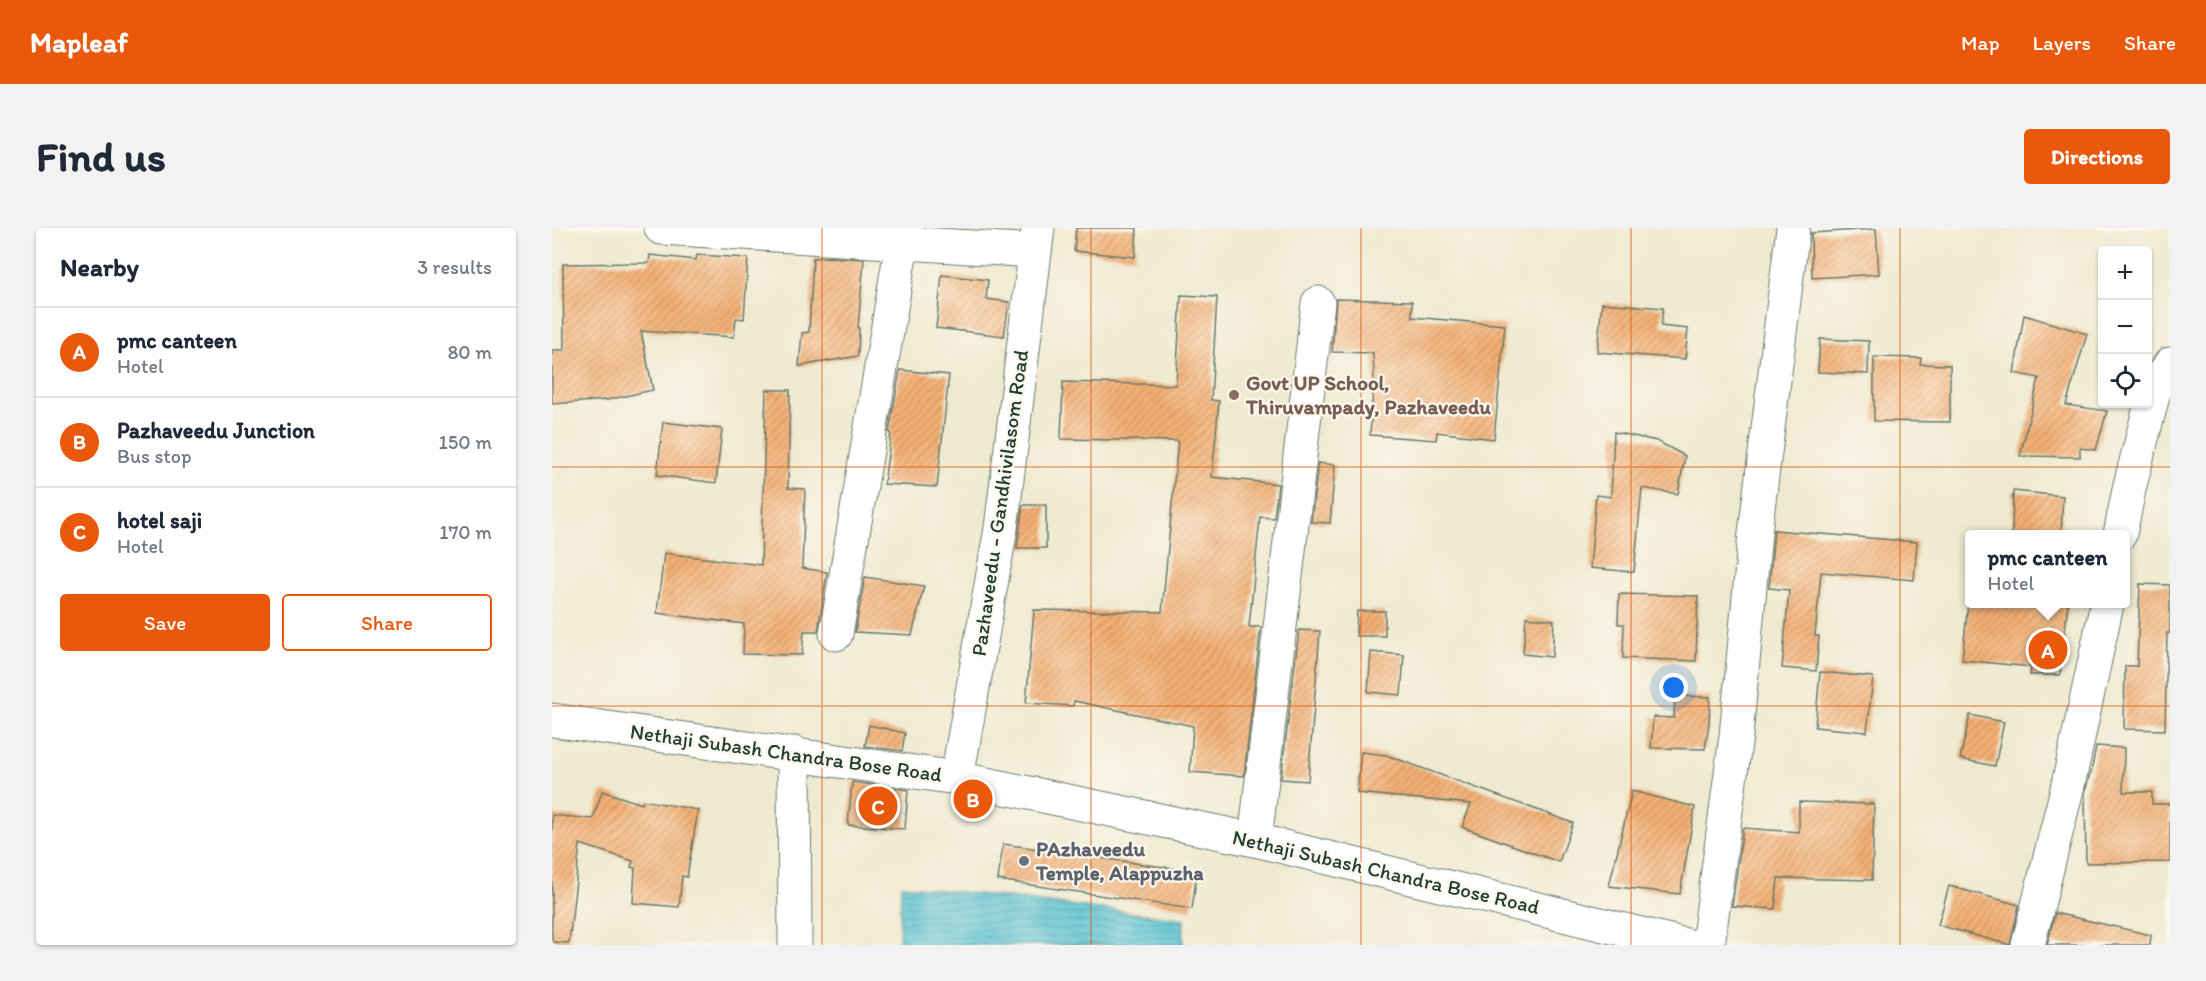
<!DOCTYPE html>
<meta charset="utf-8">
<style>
:root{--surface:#fff;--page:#f2f2f3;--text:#1f2937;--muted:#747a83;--line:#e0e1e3;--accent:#ea580c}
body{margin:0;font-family:Itim,sans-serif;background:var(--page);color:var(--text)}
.controls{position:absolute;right:18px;top:18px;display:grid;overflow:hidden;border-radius:6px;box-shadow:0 2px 4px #0004}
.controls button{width:54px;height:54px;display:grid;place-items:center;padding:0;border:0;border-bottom:2px solid var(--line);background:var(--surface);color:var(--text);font:30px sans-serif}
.you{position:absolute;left:1122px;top:460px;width:21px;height:21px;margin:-15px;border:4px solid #fff;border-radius:50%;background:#1a73e8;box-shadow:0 0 0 9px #1a73e833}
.badge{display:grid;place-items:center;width:39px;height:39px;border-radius:50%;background:var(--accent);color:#fff;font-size:20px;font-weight:700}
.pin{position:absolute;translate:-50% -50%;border:3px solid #fff;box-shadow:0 2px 6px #0006}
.popup{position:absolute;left:1413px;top:302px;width:165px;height:78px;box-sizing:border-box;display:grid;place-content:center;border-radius:6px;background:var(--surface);filter:drop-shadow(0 2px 4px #0005);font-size:20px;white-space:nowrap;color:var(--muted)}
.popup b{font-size:22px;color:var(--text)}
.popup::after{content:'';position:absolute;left:50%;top:100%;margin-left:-12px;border:12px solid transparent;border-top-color:var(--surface)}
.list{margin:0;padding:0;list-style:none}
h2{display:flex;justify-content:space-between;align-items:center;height:78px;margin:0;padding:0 24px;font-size:26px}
h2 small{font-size:20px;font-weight:400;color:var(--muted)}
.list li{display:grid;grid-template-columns:39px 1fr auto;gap:18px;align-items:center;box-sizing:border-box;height:90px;padding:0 24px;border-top:2px solid var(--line)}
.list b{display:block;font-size:22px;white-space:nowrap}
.list p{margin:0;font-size:20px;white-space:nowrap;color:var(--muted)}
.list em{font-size:20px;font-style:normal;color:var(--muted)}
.actions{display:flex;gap:12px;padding:18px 24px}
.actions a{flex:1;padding:14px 0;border:2px solid var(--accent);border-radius:6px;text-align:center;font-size:21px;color:var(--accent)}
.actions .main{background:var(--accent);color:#fff}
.icon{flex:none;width:33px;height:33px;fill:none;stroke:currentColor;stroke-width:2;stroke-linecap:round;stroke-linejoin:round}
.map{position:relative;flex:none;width:1618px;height:717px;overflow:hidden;border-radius:6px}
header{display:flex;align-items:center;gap:36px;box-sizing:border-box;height:84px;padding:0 30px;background:var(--accent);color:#fff}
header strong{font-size:28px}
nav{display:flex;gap:33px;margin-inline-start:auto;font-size:21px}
.intro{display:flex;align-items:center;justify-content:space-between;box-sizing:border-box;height:144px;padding:0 36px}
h1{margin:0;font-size:42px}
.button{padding:15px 27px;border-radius:6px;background:var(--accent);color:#fff;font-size:21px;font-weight:700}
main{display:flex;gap:36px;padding:0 36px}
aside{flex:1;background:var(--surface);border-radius:6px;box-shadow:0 2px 4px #0004}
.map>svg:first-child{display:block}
.water{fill:url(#water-rules);stroke:#3a7f82;stroke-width:1.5}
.building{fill:url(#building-hatch)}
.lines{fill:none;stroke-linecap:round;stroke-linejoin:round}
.minor-casing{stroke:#67796a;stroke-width:35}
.major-casing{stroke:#67796a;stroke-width:35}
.minor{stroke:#fff;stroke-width:33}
.major{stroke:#fff;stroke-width:33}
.grid{fill:none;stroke:#de580e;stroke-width:1.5;stroke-opacity:0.55}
.education-dot{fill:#8d6e63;stroke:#fbf7ec;stroke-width:2}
.worship-dot{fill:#6b7280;stroke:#fbf7ec;stroke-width:2}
.labels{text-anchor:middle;stroke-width:4.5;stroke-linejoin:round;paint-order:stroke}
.education-label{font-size:21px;font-weight:bold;fill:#785e54;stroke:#fbf7ec;text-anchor:start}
.street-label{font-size:21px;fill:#1f3d34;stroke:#fbf7ec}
.worship-label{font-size:21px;font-weight:bold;fill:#5b616d;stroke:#fbf7ec;text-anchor:start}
</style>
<header>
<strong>Mapleaf</strong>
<nav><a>Map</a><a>Layers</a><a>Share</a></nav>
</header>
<div class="intro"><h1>Find us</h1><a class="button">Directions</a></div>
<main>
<aside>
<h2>Nearby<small>3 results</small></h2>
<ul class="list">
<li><span class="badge">A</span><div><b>pmc canteen</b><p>Hotel</p></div><em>80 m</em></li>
<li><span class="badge">B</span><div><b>Pazhaveedu Junction</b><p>Bus stop</p></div><em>150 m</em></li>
<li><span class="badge">C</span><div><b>hotel saji</b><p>Hotel</p></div><em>170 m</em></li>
</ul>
<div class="actions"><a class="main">Save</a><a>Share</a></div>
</aside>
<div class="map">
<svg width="1618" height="717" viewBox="0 0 1618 717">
<defs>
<pattern id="water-rules" width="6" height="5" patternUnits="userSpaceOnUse" patternTransform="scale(1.5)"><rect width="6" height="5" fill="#56c1d1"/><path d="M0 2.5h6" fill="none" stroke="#479eaa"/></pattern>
<pattern id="building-hatch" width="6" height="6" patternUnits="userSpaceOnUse" patternTransform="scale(1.5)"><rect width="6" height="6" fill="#f4b074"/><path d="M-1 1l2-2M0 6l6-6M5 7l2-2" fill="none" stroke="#c59060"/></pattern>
</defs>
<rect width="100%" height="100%" fill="#fbf7ec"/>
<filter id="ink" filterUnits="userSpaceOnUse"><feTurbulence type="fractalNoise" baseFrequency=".0167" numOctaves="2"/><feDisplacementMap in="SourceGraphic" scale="12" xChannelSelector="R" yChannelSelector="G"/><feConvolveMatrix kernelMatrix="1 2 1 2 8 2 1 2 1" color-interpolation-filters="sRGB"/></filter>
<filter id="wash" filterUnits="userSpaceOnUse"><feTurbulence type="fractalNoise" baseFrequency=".008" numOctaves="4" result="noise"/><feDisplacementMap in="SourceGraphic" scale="24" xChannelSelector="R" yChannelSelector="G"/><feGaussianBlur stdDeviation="1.35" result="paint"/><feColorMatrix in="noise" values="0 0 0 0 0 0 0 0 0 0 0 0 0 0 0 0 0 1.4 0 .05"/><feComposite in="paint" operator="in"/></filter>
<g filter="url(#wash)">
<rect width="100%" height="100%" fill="#eee9cf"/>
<path class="water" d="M349,657L632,691L631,717H347Z"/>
<g id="blocks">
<g class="building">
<path d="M524,0H585L583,29L522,23Z"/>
<path d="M1324,1L1327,46L1260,50L1259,5Z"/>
<path d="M98,27L144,32L145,27L196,30L192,91L184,90L182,109L89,103L101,162L55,172L0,176V122H12L11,36L97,35Z"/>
<path d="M276,29L312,31L306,100H307L306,128L247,138L250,105L257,104L261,30Z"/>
<path d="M390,47L436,52L434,71L457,74L452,108L384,100Z"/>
<path d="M629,67L665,69L659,172L667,173L660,249L726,256L722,290L708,289L697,399H709L692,548L638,544L641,498L522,473L521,478L474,475L482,382L610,384L626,213L509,211L511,154L624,157Z"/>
<path d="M784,71L860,73V89L953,97L942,211L885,204L884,212L818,207L822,147L821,125L780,124Z"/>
<path d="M1050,75L1111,80L1109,98L1136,101L1133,131L1045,124Z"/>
<path d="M1472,87L1535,106L1514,177L1555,183L1544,222L1528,220V229L1468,228L1487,150L1462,145Z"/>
<path d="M1268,111L1317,113L1316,146L1266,144Z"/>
<path d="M1322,129L1369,130L1368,136L1398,137V194L1322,193Z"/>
<path d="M348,142L397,147L385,259L332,256L339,205L337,204Z"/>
<path d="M214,162H238L236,260L253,261L250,340L275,344L266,403H252L250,427L191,426L192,396L105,385L112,325L209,337Z"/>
<path d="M111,194L170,201L164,255L105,247Z"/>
<path d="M1062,204L1105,213L1133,228L1126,266L1090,260L1082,344L1038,340L1044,267L1059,269Z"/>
<path d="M766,235L783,237L778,295L759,294Z"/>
<path d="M1461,263L1511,268L1509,306H1460Z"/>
<path d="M471,277H494V320H465Z"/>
<path d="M1222,302L1365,314L1362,352L1269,344L1263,408H1267L1264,443L1230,440L1237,362L1217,360Z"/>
<path d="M313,349L372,358L360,407L303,404Z"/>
<path d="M1588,356L1618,357V405H1615L1613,502L1572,501L1573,438H1585Z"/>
<path d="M1067,366L1146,368L1144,433L1071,430L1072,396H1066Z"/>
<path d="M1416,375H1516L1508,447H1478L1479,439L1410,432Z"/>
<path d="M805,383H833V408H804Z"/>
<path d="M974,389L1002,392L1000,429L971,426Z"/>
<path d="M747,402L768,403L756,553L729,551Z"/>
<path d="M819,424L852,427L849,467L816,464Z"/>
<path d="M1268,444L1321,449L1315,504L1263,499Z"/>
<path d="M1123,468L1158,469L1157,496L1153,521L1099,520L1101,489L1122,490Z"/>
<path d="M1418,487L1452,494L1443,538L1408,531Z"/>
<path d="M317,497L353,505L350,523L313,518Z"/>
<path d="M1544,518L1572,520L1571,564H1600V576H1618V634L1534,635L1533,564L1538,545H1539Z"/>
<path d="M809,524L834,527L1021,595L1007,634L910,599L919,576L805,565Z"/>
<path d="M300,554L356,562L353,601L296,597Z"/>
<path d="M50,563L90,576L91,572L146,582L135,649L130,648L127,679L81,675L83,640L79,639L81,633L28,616L17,715L0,714V587L41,591Z"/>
<path d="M1080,563L1143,579L1128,666L1057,658Z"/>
<path d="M1247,574L1322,576L1320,652L1226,650L1223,681L1180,678L1191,600L1247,604Z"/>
<path d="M451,616L645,644L640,681L446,652Z"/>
<path d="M1397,658L1467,677L1458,717L1386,697Z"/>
<path d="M1503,685L1599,707L1598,717H1495Z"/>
</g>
</g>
</g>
<g filter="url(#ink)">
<use href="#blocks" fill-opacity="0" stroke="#67796a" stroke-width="1.5"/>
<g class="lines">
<defs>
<g id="minor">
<path d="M109,0L483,23"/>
<path d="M1568,306L1578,257L1602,164L1618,136"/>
<path d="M284,406L350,15"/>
<path d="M405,550L449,300L486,0"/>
<path d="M703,612L766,75"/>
<path d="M1156,717L1184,508L1203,305L1241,0"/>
<path d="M1476,717L1516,557L1555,376"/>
</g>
<g id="major">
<path d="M0,492L405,550L703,612L1134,717"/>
<path d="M242,525L243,717"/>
</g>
</defs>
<use href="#minor" class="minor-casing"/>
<use href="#major" class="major-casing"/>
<use href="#minor" class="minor"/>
<use href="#major" class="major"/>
</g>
</g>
<path class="grid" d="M270,0V717M539,0V717M809,0V717M1079,0V717M1348,0V717M0,239H1618M0,478H1618"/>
<circle class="education-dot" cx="682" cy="167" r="6"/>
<circle class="worship-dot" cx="472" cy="633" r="6"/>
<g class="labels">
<g class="education-label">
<text x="694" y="162">Govt UP School,<tspan x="694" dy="24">Thiruvampady, Pazhaveedu</tspan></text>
</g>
<g class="street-label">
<text transform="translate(448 275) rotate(-82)" y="7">Pazhaveedu - Gandhivilasom Road</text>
<text transform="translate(234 525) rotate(8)" y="7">Nethaji Subash Chandra Bose Road</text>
<text transform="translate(834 644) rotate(13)" y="7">Nethaji Subash Chandra Bose Road</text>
</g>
<g class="worship-label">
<text x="484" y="628">PAzhaveedu<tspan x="484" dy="24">Temple, Alappuzha</tspan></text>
</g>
</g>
</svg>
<div class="controls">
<button>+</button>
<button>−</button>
<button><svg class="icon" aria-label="locate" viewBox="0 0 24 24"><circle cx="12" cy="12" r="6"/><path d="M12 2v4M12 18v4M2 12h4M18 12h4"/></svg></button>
</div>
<div class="you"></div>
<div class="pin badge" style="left:1496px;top:422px">A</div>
<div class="popup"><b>pmc canteen</b>Hotel</div>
<div class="pin badge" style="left:421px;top:571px">B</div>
<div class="pin badge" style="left:326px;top:578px">C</div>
</div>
</main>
